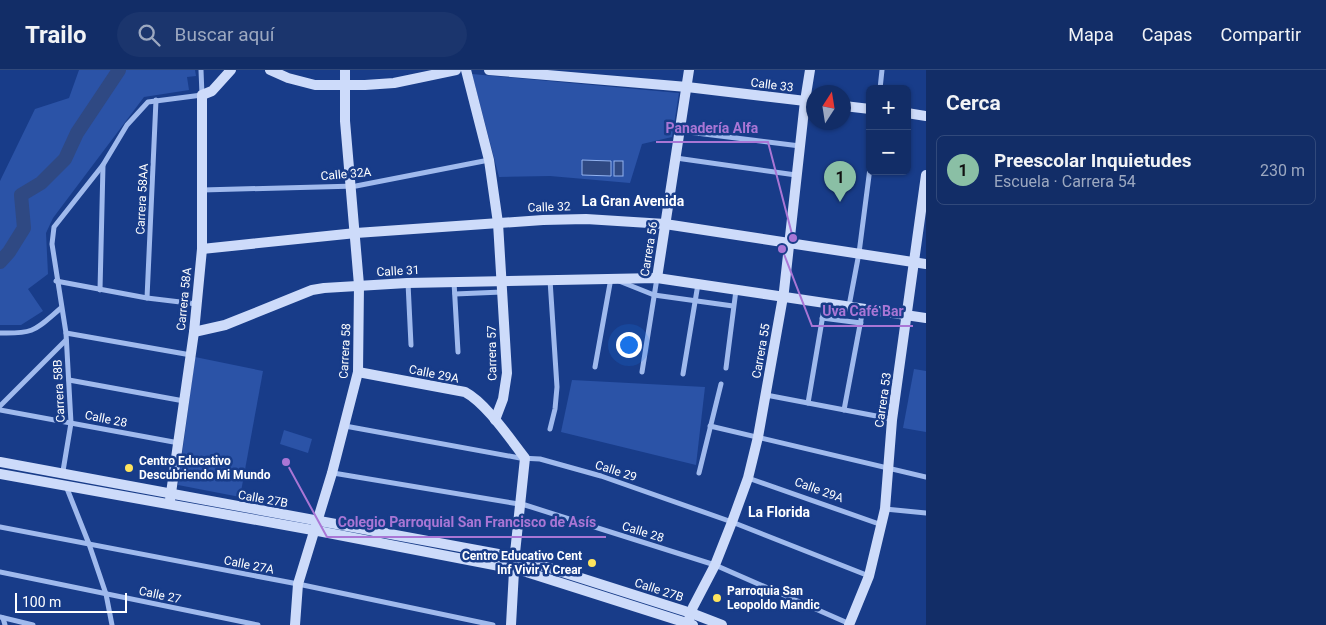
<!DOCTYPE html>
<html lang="es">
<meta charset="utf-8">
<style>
:root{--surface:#122d67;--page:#1b356d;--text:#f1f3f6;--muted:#9ca8c0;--line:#31497b;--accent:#8abfa5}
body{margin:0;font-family:Roboto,sans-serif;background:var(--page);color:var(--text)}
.controls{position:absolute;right:15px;top:15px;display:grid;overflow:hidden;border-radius:8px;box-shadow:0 1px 4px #0004}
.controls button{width:45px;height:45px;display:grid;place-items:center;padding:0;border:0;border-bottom:1px solid var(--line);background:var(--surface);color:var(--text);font:25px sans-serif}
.compass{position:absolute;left:806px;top:15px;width:45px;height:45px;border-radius:50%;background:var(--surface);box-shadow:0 1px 4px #0004;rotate:12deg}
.scale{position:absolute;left:15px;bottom:12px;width:112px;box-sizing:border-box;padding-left:5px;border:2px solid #fff;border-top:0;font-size:14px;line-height:18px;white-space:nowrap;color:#fff;-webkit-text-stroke:4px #183c89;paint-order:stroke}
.you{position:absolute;left:628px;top:274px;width:18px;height:18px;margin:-12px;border:4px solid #fff;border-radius:50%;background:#1a73e8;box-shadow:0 0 0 8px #1a73e833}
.badge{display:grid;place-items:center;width:32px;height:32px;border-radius:50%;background:var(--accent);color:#111;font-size:16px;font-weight:700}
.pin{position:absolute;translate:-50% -41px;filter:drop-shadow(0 1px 2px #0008)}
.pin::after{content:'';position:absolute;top:26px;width:18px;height:15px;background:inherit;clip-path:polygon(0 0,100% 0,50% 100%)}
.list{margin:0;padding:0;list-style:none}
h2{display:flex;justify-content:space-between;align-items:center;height:65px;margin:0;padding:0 20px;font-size:21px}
h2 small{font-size:16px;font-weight:400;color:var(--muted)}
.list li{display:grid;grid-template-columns:32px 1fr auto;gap:15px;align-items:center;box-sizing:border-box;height:70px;margin:0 10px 10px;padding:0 10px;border:1px solid var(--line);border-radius:8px}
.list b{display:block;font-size:19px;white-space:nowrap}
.list p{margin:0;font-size:16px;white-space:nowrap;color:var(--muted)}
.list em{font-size:16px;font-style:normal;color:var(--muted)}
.icon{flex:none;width:28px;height:28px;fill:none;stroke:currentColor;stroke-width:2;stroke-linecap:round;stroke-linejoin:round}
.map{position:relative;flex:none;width:926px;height:555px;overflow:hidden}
header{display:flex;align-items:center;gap:30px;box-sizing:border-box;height:70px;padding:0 25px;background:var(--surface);border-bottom:1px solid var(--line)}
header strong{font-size:24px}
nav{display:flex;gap:28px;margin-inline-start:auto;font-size:18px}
.search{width:350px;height:45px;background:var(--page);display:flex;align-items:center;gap:12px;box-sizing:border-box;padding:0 18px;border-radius:28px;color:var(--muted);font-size:19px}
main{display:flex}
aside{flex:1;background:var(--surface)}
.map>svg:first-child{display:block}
.green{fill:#2b53a7}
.water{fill:#2f4983;stroke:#93b3f0}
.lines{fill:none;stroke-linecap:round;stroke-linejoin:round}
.river{stroke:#2f4983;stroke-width:14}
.street{stroke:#a0baed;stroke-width:5}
.secondary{stroke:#cddbfa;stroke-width:10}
.poi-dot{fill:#ffe45d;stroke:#183c89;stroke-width:2}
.labels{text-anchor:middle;stroke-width:5;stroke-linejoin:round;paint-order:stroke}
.street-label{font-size:12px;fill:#fff;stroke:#183c89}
.poi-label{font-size:12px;font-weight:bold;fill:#fff;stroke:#183c89;text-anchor:start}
.neighbourhood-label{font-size:14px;font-weight:bold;fill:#fff;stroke:#183c89}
.leader{fill:none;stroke:#a976d5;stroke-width:2}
.callout-dot{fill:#a976d5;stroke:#183c89;stroke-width:2}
.callout-label{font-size:14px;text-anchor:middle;font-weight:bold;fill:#a976d5;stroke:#183c89;stroke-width:5;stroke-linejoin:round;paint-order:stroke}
</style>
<header>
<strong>Trailo</strong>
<div class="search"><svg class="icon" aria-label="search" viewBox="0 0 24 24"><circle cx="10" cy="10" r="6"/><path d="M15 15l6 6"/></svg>Buscar aquí</div>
<nav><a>Mapa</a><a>Capas</a><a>Compartir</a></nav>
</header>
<main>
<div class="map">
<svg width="926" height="555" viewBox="0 0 926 555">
<rect width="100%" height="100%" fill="#183c89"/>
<g class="green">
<path d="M79,0H195L196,6L187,7L189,20L144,27L53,148L46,163L48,204L28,219L43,241L21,255H0V111L35,39L69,28Z"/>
<path d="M472,4L679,23L672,67L642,74L630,113L550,106L499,107Z"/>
<path d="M195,287L263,301L240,427L178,415Z"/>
<path d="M914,299L926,301V362L903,358Z"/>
<path d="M572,310L705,317L696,395L561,362Z"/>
<path d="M284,360L312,369L308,383L280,374Z"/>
</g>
<g class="water">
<path d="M582,90L611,91V106L582,105Z"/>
<rect x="614" y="91" width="9" height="15"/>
</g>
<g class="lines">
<path class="river" d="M0,192L9,182L24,158L21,125L41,113L65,89L77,63L119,0"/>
<g class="street">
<path d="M880,19L882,0"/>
<path d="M680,61L800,76"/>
<path d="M676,88L796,105"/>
<path d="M202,120L356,116L489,90"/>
<path d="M550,210L557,317L555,339L550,359"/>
<path d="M56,211L147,228L197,234"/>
<path d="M619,211L654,225L733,236"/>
<path d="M454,212L458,282"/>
<path d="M408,213L411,275"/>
<path d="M100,220L103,95"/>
<path d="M455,224L502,222"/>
<path d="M147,228L156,30"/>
<path d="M849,236L859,183L870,98"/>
<path d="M822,248L861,253"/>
<path d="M0,263C35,264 35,260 61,238"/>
<path d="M66,263L191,285"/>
<path d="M595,297L611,208"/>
<path d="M726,298L736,220"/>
<path d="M642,302L657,208"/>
<path d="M683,304L698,214"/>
<path d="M69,310L184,331"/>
<path d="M766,325L892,349"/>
<path d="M808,333L825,233"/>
<path d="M0,336L66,270"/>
<path d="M0,340L179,373"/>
<path d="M844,340L863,239"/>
<path d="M345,356L520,388L540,389L601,406L732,452L869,506"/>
<path d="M710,356L926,407"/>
<path d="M333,403L525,435L715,495L850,554"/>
<path d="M699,403L721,314"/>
<path d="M64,405L63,401L71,353L66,263L52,174L54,157L103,95L127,55L148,32L202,25L201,0"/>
<path d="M748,408L882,455"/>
<path d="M66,416L89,474L106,524L112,555"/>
<path d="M885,439L926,443"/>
<path d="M0,457L298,514L493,555"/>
<path d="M0,502L258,555"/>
<path d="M0,547L33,555"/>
<path d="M3,548L5,555"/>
</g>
<g class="secondary">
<path d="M270,0L288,8L315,15H365L394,13L456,0"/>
<path d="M466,0L489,90L498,153L507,303L503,329L495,350"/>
<path d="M489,0L687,17L814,32"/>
<path d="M844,36L870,39"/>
<path d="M907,43L926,46"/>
<path d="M202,179L356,163L543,150L586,149L665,154L926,194"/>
<path d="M657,208L689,0"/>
<path d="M194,262L225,255L312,220L324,218L407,213L657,208L926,248"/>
<path d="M358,302L465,322C486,333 510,369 525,388L515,483L511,555"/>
<path d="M0,392L515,487L691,543L722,555"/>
<path d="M0,404L318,461L520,500L693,555"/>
<path d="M170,430L194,262L202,179V25L212,21L231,0"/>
<path d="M689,549L693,537L715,495L732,452L748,408L758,367L784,221L805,31L810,0"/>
<path d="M295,555L298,514L332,403L358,302L359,215L345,51V0"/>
<path d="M849,555L869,506L885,439L892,350L926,105"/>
</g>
</g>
<g class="poi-dot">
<circle cx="129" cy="398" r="5"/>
<circle cx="592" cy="493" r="5"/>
<circle cx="717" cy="528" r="5"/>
</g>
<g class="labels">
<g class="street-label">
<text transform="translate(772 15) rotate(7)" y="4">Calle 33</text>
<text transform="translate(346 104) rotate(-5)" y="4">Calle 32A</text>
<text transform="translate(142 129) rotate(-87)" y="4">Carrera 58AA</text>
<text transform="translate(549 137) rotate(-2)" y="4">Calle 32</text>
<text transform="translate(649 179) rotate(-81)" y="4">Carrera 56</text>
<text transform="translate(398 201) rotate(-3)" y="4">Calle 31</text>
<text transform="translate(184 229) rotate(-84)" y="4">Carrera 58A</text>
<text transform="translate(345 281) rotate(-87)" y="4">Carrera 58</text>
<text transform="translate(761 281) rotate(-80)" y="4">Carrera 55</text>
<text transform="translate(492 283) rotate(-91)" y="4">Carrera 57</text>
<text transform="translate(434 304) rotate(11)" y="4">Calle 29A</text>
<text transform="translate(59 321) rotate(-93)" y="4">Carrera 58B</text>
<text transform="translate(883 330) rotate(-82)" y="4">Carrera 53</text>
<text transform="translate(106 349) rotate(11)" y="4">Calle 28</text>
<text transform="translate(616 401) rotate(18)" y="4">Calle 29</text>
<text transform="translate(819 420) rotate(20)" y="4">Calle 29A</text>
<text transform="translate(263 429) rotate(10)" y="4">Calle 27B</text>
<text transform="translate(643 462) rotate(17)" y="4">Calle 28</text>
<text transform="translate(249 495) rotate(11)" y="4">Calle 27A</text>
<text transform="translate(659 520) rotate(18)" y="4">Calle 27B</text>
<text transform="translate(160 525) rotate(12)" y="4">Calle 27</text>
</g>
<g class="poi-label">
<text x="139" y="395">Centro Educativo<tspan x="139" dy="14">Descubriendo Mi Mundo</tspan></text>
<text x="582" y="490" text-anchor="end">Centro Educativo Cent<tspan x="582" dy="14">Inf Vivir Y Crear</tspan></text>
<text x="727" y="525">Parroquia San<tspan x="727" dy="14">Leopoldo Mandic</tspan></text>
</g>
<g class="neighbourhood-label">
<text x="633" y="136">La Gran Avenida</text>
<text x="779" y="447">La Florida</text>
</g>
</g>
<path class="leader" d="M793 168L768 72H656M782 179L812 256H913M286 392L327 467H606"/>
<g class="callout-dot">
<circle cx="793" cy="168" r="5"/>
<circle cx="782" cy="179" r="5"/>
<circle cx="286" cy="392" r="5"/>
</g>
<g class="callout-label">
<text x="712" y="63">Panadería Alfa</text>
<text x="863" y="246">Uva Café Bar</text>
<text x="467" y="457">Colegio Parroquial San Francisco de Asís</text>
</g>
</svg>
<div class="controls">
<button>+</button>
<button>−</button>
</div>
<svg class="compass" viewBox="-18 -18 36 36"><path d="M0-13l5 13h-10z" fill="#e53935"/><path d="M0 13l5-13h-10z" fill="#9ca8c0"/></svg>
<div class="scale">100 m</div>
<div class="you"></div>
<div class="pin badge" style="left:840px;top:132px">1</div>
</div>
<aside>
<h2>Cerca<small></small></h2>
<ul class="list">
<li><span class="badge">1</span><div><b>Preescolar Inquietudes</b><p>Escuela · Carrera 54</p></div><em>230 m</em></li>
</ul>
</aside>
</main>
